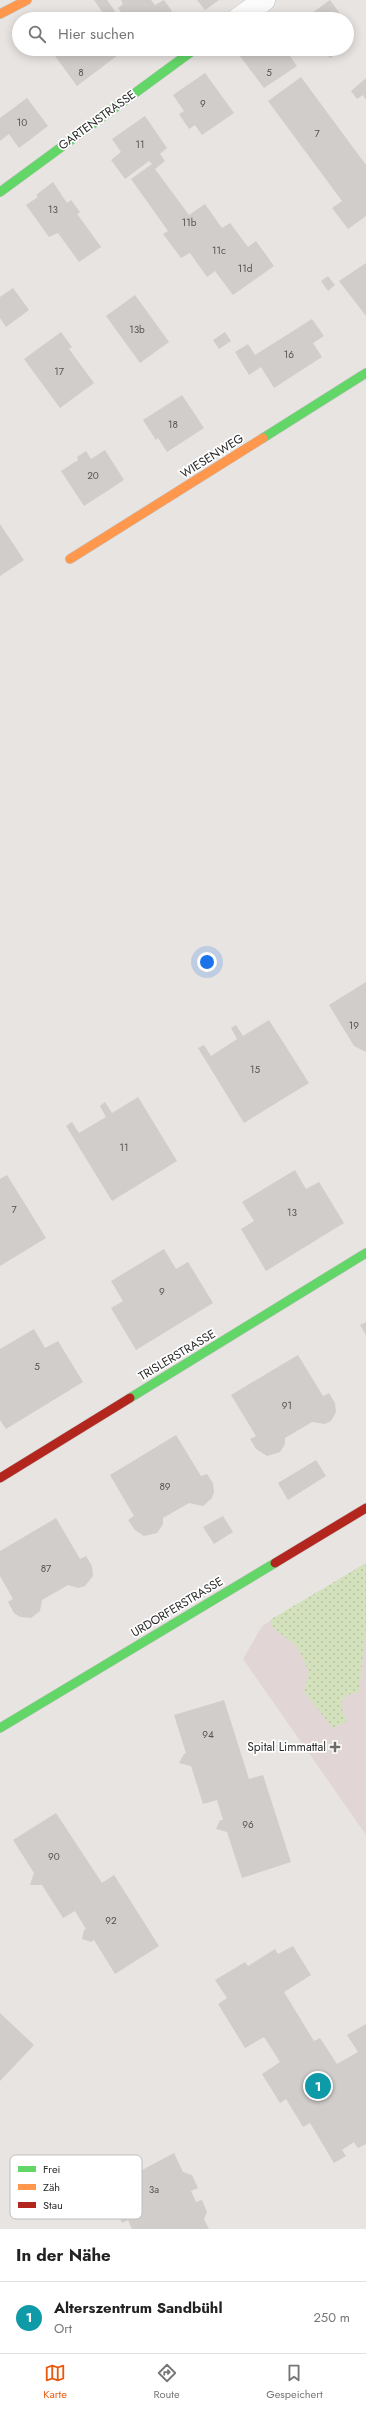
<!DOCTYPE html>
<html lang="de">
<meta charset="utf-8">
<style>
:root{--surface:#fff;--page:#f2f2f2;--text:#222;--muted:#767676;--line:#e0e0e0;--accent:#ea580c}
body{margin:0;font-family:Jost,sans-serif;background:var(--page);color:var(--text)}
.you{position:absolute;left:207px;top:962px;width:14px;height:14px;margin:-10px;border:3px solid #fff;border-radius:50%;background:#1a73e8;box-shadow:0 0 0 6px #1a73e833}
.badge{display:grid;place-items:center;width:26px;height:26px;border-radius:50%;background:var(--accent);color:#fff;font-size:13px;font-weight:700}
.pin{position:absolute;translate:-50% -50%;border:2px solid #fff;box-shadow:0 1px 4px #0006}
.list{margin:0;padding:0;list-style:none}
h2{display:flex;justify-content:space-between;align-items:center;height:52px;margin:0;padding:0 16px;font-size:17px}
h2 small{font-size:13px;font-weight:400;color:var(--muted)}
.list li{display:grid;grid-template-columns:26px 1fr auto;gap:12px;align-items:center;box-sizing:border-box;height:72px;padding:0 16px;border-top:1px solid var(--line)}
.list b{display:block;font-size:15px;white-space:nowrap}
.list p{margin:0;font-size:13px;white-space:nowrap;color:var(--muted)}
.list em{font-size:13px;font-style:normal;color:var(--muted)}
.icon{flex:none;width:22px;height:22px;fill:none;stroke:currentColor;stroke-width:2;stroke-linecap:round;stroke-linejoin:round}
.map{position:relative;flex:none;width:366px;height:2229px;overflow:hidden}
.search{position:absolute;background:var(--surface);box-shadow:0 2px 10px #0003;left:12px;right:12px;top:12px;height:44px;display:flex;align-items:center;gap:10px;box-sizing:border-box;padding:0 14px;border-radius:22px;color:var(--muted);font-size:15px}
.sheet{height:124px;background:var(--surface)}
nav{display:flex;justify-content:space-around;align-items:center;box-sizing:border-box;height:56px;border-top:1px solid var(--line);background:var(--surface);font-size:11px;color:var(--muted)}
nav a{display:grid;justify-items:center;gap:2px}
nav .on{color:var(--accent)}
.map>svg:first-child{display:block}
.medical{fill:#e2d5d6}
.grass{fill:url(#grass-dots)}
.building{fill:#d0cdcb}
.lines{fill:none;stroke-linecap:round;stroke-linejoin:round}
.street-casing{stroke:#c2c1c3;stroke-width:23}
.fast-casing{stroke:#c2c1c3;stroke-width:10}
.slow-casing{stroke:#c2c1c3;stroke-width:10}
.jam-casing{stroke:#c2c1c3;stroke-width:10}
.street{stroke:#fcfbfb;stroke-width:22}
.fast{stroke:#63d668;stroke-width:9}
.slow{stroke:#ff974d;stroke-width:9}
.jam{stroke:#b3261e;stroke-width:9}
.poi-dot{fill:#6d6c6b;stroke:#fff;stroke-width:1.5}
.labels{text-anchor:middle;stroke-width:3.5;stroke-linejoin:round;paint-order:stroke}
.number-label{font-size:10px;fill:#555454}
.street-label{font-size:12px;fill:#2b2b2b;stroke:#fff}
.poi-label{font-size:12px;fill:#2b2b2b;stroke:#fff;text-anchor:end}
.key{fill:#fff;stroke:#bfbfbf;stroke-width:1}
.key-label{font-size:11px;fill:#2b2b2b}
</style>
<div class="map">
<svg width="366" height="2229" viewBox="0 0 366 2229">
<defs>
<pattern id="grass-dots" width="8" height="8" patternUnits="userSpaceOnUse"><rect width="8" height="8" fill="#d3e2bc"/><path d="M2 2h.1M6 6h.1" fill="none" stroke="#b5c2a2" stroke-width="1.8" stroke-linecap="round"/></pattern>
</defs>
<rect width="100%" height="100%" fill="#e8e4e2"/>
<path class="medical" d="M366,1563V1835L243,1659L262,1626Z"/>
<path class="grass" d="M366,1563V1627L359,1692C338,1696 338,1703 347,1721L333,1728L304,1692L309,1672L297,1646L273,1628L270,1620Z"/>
<g class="building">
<path d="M94,0H107L115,11L112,14L116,19H107Z"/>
<path d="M121,0H151L155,5L164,0L172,11L167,14L171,19H126L118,8L123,4Z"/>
<path d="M197,0H219L205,10Z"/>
<path d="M330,0L344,19H310L308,16Z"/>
<path d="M347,23L354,32L347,37Z"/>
<path d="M50,49H126L77,86Z"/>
<path d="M239,49H285L297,66L264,88L236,51Z"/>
<path d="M329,49H338L339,51L330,58L325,52Z"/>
<path d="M205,73L234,113L202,135L195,125L189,129L179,114L184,111L173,95Z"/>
<path d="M301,77L366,165V216L348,229L332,208L342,201L268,101Z"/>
<path d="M366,78V100L363,95L357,99L351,91Z"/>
<path d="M27,98L48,126L19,148L9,134L0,141V118Z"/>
<path d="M145,116L167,148L160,154L165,161L155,169L189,215L205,204L222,228L230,223L248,247L256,241L274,266L233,295L215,271L207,277L190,253L181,258L163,234L168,231L131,179L152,164L149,161L125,179L111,160L121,152L112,139Z"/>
<path d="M53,182L67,203L71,200L80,212L77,215H78L101,247L79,262L58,233L49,237L26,205L38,197L36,195Z"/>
<path d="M366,263V316L339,281Z"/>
<path d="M328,276L335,285L328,291L321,281Z"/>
<path d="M13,288L29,310L6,327L0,318V297Z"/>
<path d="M135,295L169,342L140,363L106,316Z"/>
<path d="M312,319L324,336L313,343L322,357L274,388L261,367L249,375L235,352L248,344L255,355Z"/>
<path d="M61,332L72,347L69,349L94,383L60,408L24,359Z"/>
<path d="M225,332L231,341L219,349L213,340Z"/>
<path d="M182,395L204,428L167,452L158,438L156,440L143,420Z"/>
<path d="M105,450L124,480L84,506L61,471L78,460L77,457L86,451L91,459Z"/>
<path d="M0,524L24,560L0,576Z"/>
<path d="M366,982V1052L354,1046L329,1005Z"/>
<path d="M269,1020L309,1083L244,1123L198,1048L204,1045L211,1056L237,1039L231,1028L236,1025L243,1036Z"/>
<path d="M138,1097L177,1161L112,1201L66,1126L72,1122L79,1133L106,1117L100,1106L105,1102L112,1113Z"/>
<path d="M295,1170L306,1189L319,1182L344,1223L266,1271L241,1229L254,1221L242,1202Z"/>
<path d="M7,1175L46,1238L0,1266V1179Z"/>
<path d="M164,1249L176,1269L188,1262L213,1303L136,1350L111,1308L123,1301L111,1281Z"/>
<path d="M366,1322V1335L360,1325Z"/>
<path d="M34,1329L45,1348L58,1341L83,1382L6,1429L0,1420V1349Z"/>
<path d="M298,1355L323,1396L329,1393L335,1403L336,1412L331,1421L325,1424L312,1422L285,1438V1444L280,1452L267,1456L256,1449L250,1439L256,1436L231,1395Z"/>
<path d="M176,1435L201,1476L207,1474L213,1483L214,1492L212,1498L203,1506L189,1503L163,1518V1524L157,1533L144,1536L135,1530L128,1520L134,1516L110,1475Z"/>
<path d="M316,1460L326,1476L288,1500L278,1483Z"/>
<path d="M223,1516L233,1532L214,1544L203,1527Z"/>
<path d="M56,1518L80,1559L86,1556L92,1566L93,1576L85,1586L78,1588L68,1585L42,1600L40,1611L31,1618L20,1617L14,1613L8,1602L13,1599L0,1576V1551Z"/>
<path d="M224,1700L249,1779L263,1775L291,1862L242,1878L227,1832L216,1829L220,1820H223L217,1800L203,1804L191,1766L179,1763L184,1754L186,1753L174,1715Z"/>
<path d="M56,1813L102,1883L114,1875L159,1946L115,1974L94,1940L91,1942L82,1939L84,1930L86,1929L75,1911L63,1918L42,1885H30L34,1873L13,1840Z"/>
<path d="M293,1946L311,1975L284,1992L314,2041L320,2038L337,2064L358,2052L347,2035L366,2024V2144L358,2148L354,2142L342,2150L346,2156L334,2163L310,2123L303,2127L286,2099L280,2103L262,2074L280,2062L264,2037L245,2048L218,2004L227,1998L215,1980L245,1962L248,1966L275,1949L278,1954Z"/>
<path d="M0,2013L34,2045L0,2081Z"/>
<path d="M174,2153L183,2172L192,2175L198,2188L191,2191L196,2202L202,2200L207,2212L204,2219L209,2229H132L128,2220L122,2223L116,2210L119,2201L110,2182L129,2173L131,2176Z"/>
</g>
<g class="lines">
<defs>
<path id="street" d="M238,19L264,0"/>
<g id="fast">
<path d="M0,192L195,49"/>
<path d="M263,438L366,373"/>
<path d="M130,1398L366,1253"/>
<path d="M0,1728L275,1563"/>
</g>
<g id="slow">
<path d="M0,14L27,0"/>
<path d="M70,559L263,438"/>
</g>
<g id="jam">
<path d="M0,1478L130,1398"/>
<path d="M275,1563L366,1508"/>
</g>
</defs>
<use href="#street" class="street-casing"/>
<use href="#fast" class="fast-casing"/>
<use href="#slow" class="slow-casing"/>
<use href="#jam" class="jam-casing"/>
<use href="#street" class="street"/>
<use href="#fast" class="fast"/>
<use href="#slow" class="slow"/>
<use href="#jam" class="jam"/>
</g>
<path class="poi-dot" d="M333 1741h4v4h4v4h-4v4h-4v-4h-4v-4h4z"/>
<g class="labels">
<g class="number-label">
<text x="81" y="76">8</text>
<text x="269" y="76">5</text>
<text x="203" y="107">9</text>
<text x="22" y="126">10</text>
<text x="317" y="137">7</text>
<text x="140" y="148">11</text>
<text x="53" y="213">13</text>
<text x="189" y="226">11b</text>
<text x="219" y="254">11c</text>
<text x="245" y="272">11d</text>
<text x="137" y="333">13b</text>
<text x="289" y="358">16</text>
<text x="59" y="375">17</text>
<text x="173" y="428">18</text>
<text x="93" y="479">20</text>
<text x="354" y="1029">19</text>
<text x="255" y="1073">15</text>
<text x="124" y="1151">11</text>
<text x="14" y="1213">7</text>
<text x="292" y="1216">13</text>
<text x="162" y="1295">9</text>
<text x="37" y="1370">5</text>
<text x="287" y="1409">91</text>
<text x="165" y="1490">89</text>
<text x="46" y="1572">87</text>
<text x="208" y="1738">94</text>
<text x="248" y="1828">96</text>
<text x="54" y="1860">90</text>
<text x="111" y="1924">92</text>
<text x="154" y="2193">3a</text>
</g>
<g class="street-label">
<text transform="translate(97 120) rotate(-36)" y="4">GARTENSTRASSE</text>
<text transform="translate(212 456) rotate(-32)" y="4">WIESENWEG</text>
<text transform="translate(177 1355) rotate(-31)" y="4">TRISLERSTRASSE</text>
<text transform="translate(177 1607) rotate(-31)" y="4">URDORFERSTRASSE</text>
</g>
<g class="poi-label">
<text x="326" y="1751">Spital Limmattal</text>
</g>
</g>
<rect x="10" y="2155" width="132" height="64" rx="6" class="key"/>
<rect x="18" y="2166" width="18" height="6" fill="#63d668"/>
<rect x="18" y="2184" width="18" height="6" fill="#ff974d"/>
<rect x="18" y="2202" width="18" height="6" fill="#b3261e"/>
<g class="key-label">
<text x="43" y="2173">Frei</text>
<text x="43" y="2191">Zäh</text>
<text x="43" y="2209">Stau</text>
</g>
</svg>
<div class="you"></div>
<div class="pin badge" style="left:318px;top:2086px;background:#0f9aa8">1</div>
<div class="search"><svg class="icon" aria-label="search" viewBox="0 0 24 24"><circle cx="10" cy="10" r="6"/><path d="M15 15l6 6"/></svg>Hier suchen</div>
</div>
<section class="sheet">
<h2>In der Nähe<small></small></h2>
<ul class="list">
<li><span class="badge" style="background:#0f9aa8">1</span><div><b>Alterszentrum Sandbühl</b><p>Ort</p></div><em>250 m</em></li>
</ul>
</section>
<nav>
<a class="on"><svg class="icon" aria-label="map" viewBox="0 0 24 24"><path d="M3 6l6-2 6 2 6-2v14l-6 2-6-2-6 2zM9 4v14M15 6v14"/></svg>Karte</a>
<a><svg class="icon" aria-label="directions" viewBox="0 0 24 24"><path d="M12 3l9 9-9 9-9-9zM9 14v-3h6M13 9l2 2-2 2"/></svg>Route</a>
<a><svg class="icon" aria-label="saved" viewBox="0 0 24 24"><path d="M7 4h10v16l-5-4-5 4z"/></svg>Gespeichert</a>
</nav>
